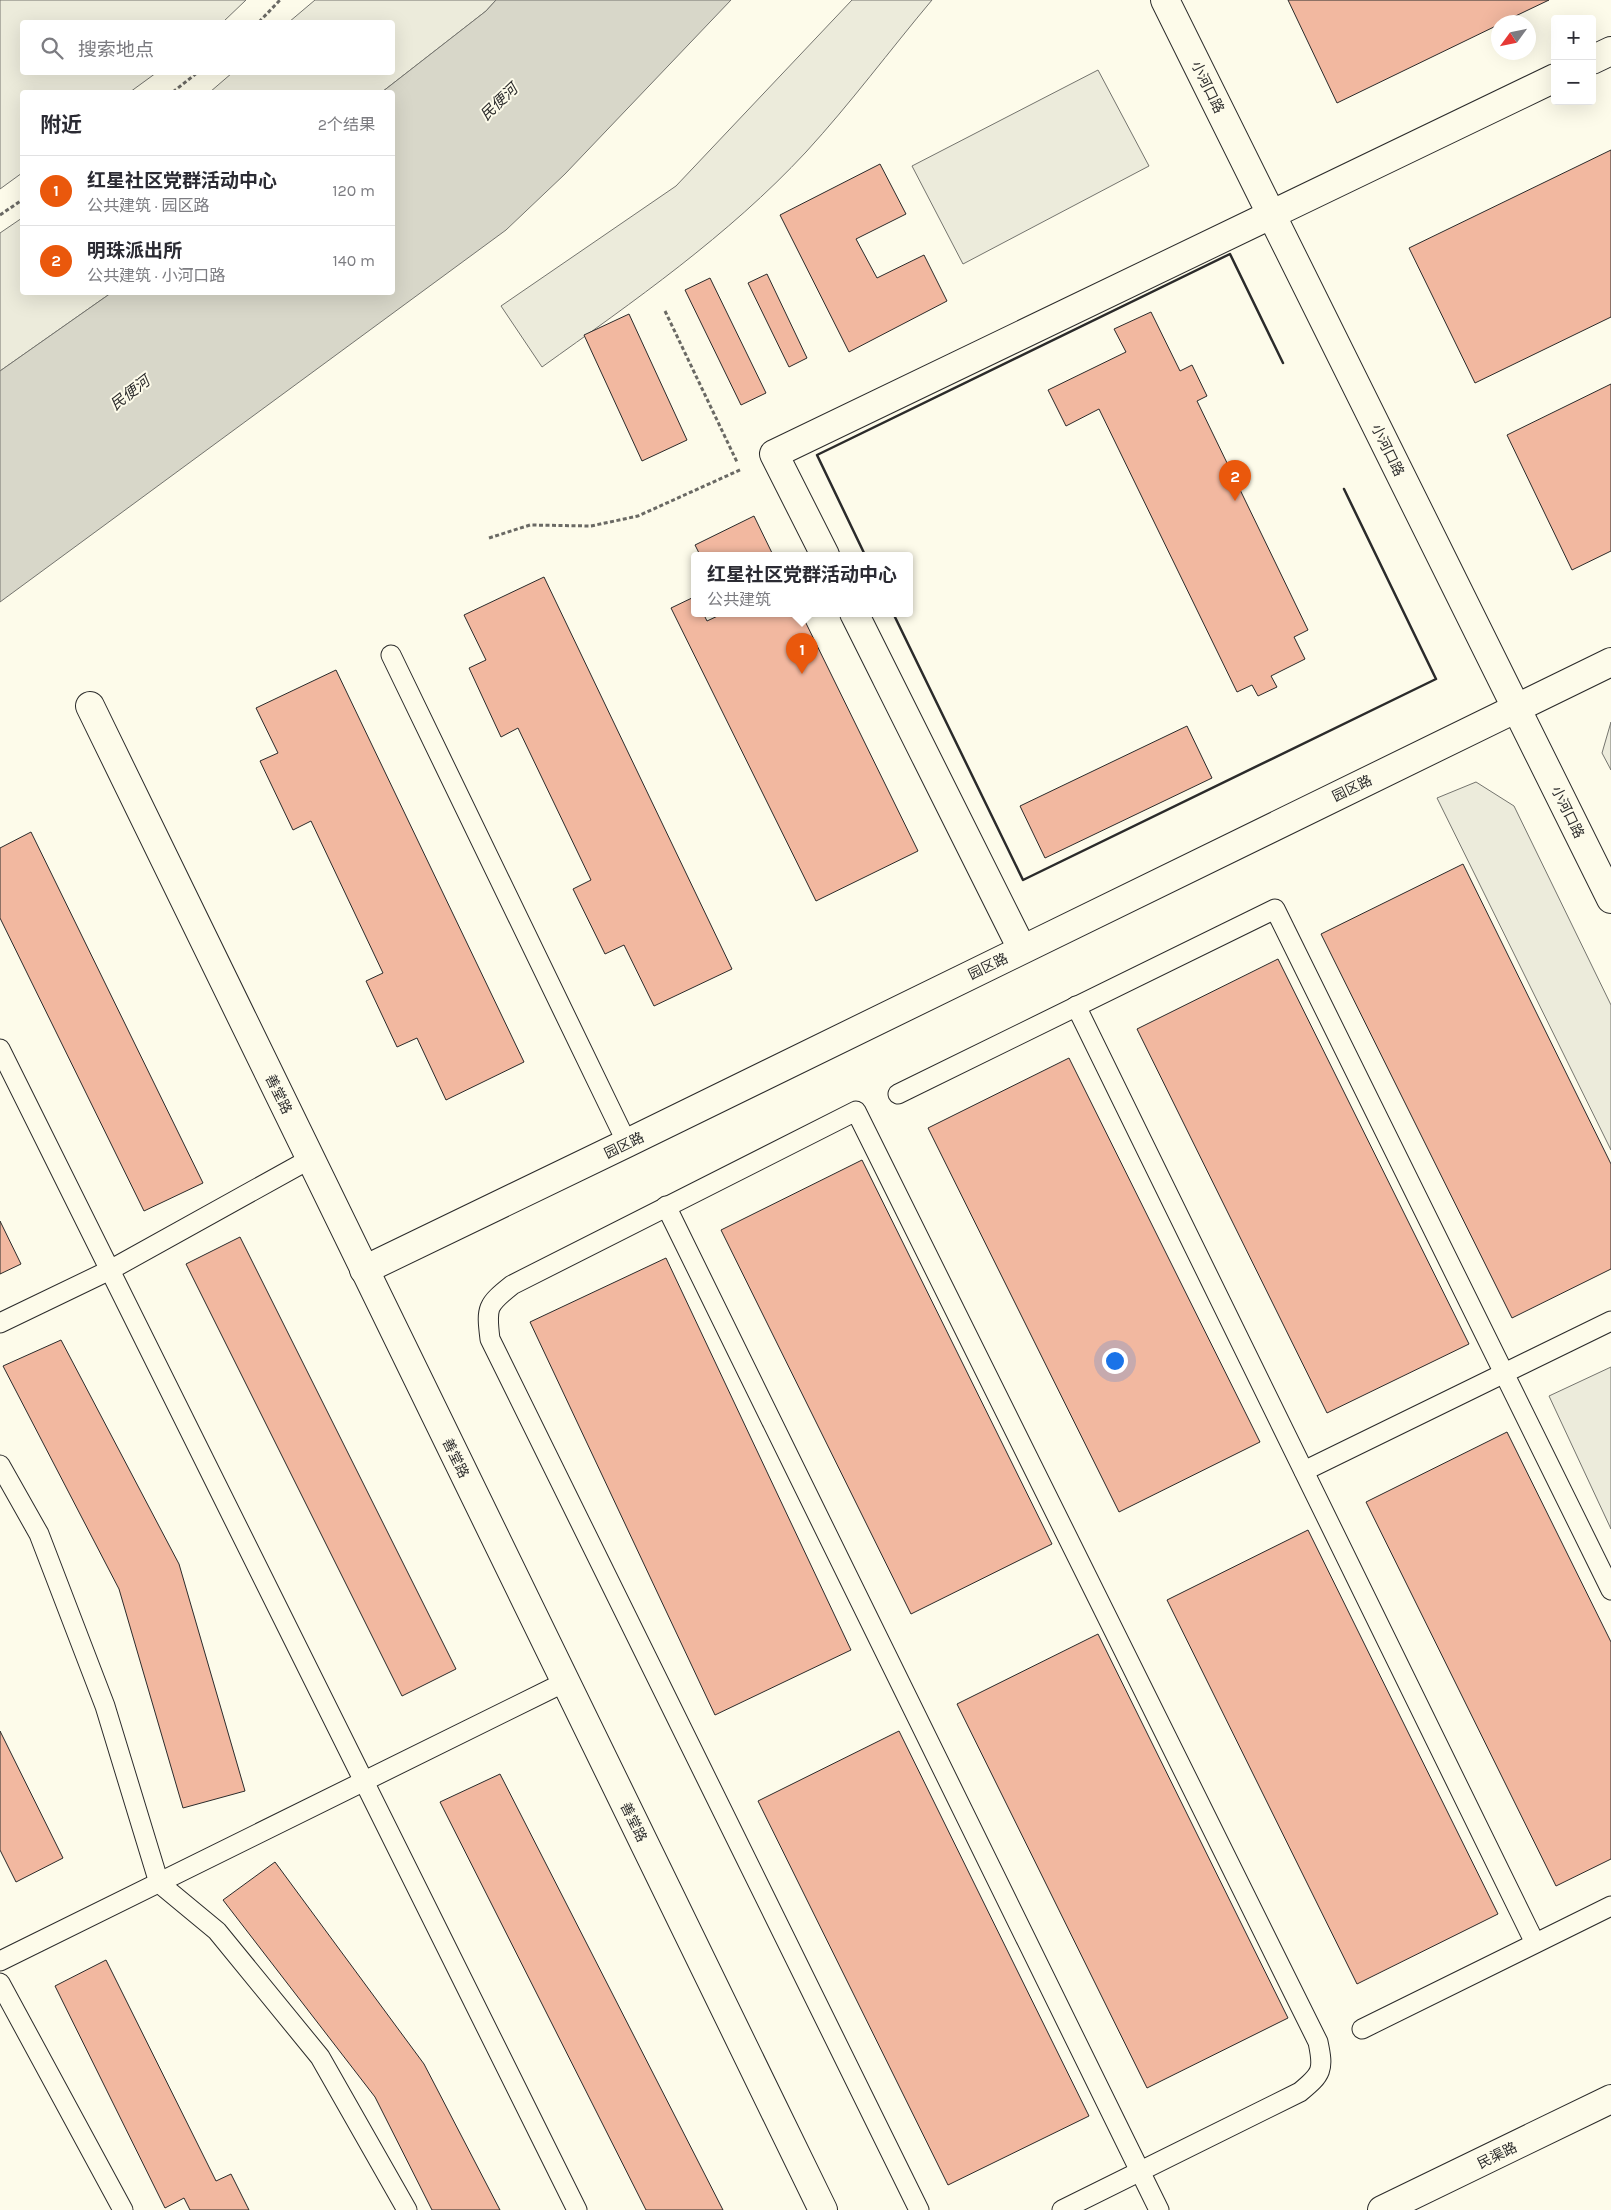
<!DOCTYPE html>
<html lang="zh">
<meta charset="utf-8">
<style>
:root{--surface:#fff;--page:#f7f7f7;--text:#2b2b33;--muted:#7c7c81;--line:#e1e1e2;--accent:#ea580c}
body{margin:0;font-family:Karla,"Noto Sans SC",sans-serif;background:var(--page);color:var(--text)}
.controls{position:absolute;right:15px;top:15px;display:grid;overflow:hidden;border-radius:5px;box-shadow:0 5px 20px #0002}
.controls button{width:45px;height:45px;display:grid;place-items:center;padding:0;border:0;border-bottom:1px solid var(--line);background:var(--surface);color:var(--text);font:25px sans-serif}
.compass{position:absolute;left:1491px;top:15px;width:45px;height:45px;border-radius:50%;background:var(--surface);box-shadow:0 5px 20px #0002;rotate:237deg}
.you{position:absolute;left:1114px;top:1360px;width:18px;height:18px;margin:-12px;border:4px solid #fff;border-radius:50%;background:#1a73e8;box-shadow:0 0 0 8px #1a73e833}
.badge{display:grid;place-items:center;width:32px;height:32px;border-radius:50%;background:var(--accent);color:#fff;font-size:16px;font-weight:700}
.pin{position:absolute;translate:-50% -41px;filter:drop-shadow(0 1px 2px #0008)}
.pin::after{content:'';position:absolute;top:26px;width:18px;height:15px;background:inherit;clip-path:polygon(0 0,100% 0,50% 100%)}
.popup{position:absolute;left:691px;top:552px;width:222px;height:65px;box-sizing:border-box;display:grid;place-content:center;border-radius:5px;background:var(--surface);filter:drop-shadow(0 1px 4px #0005);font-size:16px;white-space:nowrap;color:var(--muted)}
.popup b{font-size:19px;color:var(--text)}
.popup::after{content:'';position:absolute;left:50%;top:100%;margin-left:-10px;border:10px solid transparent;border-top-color:var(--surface)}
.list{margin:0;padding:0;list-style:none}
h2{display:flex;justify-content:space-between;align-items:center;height:65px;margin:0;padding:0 20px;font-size:21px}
h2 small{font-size:16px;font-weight:400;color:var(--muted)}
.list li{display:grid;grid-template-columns:32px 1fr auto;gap:15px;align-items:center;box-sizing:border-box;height:70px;padding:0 20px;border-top:1px solid var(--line)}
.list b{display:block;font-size:19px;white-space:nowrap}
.list p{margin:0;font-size:16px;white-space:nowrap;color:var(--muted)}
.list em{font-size:16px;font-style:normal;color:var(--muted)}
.icon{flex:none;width:28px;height:28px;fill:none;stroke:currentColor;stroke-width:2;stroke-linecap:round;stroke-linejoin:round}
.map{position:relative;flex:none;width:1611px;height:2210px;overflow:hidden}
.search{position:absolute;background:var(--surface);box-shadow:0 5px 20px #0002;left:20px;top:20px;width:375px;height:55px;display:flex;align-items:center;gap:12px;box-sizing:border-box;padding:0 18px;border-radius:5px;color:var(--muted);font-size:19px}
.panel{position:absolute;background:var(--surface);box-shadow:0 5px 20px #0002;left:20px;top:90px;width:375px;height:205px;border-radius:5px}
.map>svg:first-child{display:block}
.green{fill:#ecebdb;stroke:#74746e}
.water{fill:#d8d7c9;stroke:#74746e}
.building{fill:#f2b8a0;stroke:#2b2b2b}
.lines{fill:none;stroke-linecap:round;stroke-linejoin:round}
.lane-casing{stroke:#2b2b2b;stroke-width:21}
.street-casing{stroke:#2b2b2b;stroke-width:30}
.secondary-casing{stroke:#2b2b2b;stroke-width:30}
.path{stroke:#6a6964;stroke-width:3;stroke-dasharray:4 2.5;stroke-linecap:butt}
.lane{stroke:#fdfbea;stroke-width:19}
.street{stroke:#fdfbea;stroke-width:28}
.secondary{stroke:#fdfbea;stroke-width:28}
.wall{stroke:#2b2b2b;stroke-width:2.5}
.labels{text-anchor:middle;stroke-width:4;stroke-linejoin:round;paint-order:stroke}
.street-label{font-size:14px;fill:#2b2b2b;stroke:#fdfbea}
.water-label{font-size:15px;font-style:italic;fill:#2b2b2b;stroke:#fdfbea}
</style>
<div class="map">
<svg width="1611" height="2210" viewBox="0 0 1611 2210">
<rect width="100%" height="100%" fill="#fdfbea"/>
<g class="green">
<path d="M0,0H246L223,22H22V72L156,73L130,92H22V173L0,189Z"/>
<path d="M315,0H496L486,11L382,92H210L232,73L392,72V22H289Z"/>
<path d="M852,0H932C890,50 850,104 806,152C728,236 634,301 542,367L501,306L676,186Z"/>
<path d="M1098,70L1149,166L963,264L912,166Z"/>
<path d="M22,218V292L111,293L0,371V233Z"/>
<path d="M1611,722V770L1602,753Z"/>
<path d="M1476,782L1514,806L1611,1005V1150L1437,798Z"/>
<path d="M1611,1367V1529L1549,1396Z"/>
</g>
<path class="water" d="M496,0H731L565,174L506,230L0,602V371L111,293L392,292V92H382L486,11Z"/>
<g class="building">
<path d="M1288,0H1549L1503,22H1498V25L1337,103Z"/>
<path d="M1611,150V317L1475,383L1409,248Z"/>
<path d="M880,164L906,214L856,239L877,278L924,255L947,301L849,352L780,215Z"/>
<path d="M767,274L807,358L789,367L748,283Z"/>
<path d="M710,278L766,393L741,405L685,290Z"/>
<path d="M1151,312L1180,371L1192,365L1207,396L1197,401L1308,630L1294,637L1305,659L1271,676L1277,687L1258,696L1252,685L1237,692L1099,409L1066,426L1048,390L1126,352L1114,329Z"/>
<path d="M629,314L687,440L642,461L584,335Z"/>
<path d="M1611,384V551L1572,570L1507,435Z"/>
<path d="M754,516L773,555H700L695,545Z"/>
<path d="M544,577L732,969L654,1006L624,945L605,954L573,889L591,880L518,728L501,737L469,668L486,660L464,615Z"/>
<path d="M694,597V613H703L707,621L724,613H801L918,851L816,901L671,608Z"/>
<path d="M336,670L524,1062L446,1100L417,1038L397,1047L366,981L383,973L311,821L293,830L260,761L278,753L256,708Z"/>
<path d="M1187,726L1212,778L1045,858L1020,806Z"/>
<path d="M31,832L203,1183L144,1211L0,918V848Z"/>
<path d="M1463,864L1611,1164V1269L1512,1318L1321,934Z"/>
<path d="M1278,959L1469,1344L1327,1413L1137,1029Z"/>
<path d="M1069,1058L1260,1442L1119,1512L928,1128Z"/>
<path d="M862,1160L1052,1544L911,1614L721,1230Z"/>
<path d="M0,1221L21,1264L0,1274Z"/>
<path d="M240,1237L456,1669L402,1696L186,1264Z"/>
<path d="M666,1258L851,1650L715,1715L530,1322Z"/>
<path d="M61,1340L179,1564L245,1791L183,1808L119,1589L3,1366Z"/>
<path d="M1507,1432L1611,1642V1859L1556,1886L1366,1502Z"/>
<path d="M1308,1530L1498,1914L1357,1984L1167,1600Z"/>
<path d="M1098,1634L1288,2018L1147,2088L957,1704Z"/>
<path d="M0,1731L63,1858L16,1882L0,1850Z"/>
<path d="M899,1731L1089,2116L948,2185L758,1801Z"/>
<path d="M500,1774L723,2210H646L440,1802Z"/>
<path d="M275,1862L424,2064L500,2210H432L375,2097L223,1900Z"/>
<path d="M106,1960L216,2181L231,2174L249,2210H190L184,2198L165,2208L55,1986Z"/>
</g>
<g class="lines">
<defs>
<g id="lane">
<path d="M391,655L627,1143"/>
<path d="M1076,1006L1535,1943"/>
<path d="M0,1049L577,2210"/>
<path d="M898,1094L1275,909L1611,1590"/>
<path d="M666,1206L1159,2210"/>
<path d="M0,1323L110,1270L310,1159"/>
<path d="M0,1465L39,1534L105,1706L159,1883L217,1931L320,2057L407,2210"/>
<path d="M1304,1471L1611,1321"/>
<path d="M0,1961L565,1682"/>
<path d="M0,1983L123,2210"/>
<path d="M1362,2029L1611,1906"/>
<path d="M919,2210L490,1339C486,1307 487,1305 512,1285L856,1111L1318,2042C1324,2070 1322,2074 1300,2092L1062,2210"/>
</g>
<g id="street">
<path d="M1592,60L1611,51"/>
<path d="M825,555L774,454L1555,78"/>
<path d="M854,613L1022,949"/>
<path d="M90,706L823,2210"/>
<path d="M364,1270L627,1143L1611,662"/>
</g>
<g id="secondary">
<path d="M1165,0L1611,899"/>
<path d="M1382,2210L1611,2099"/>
</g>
</defs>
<use href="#lane" class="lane-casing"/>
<use href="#street" class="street-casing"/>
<use href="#secondary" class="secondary-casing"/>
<g class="path">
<path d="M259,22L280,0"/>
<path d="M173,92L198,72"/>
<path d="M0,215L22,200"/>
<path d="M665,311L737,462"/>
<path d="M489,538L530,525L591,526L638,516L742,469"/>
</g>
<use href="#lane" class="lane"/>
<use href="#street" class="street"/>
<use href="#secondary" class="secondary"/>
<g class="wall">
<path d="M865,555L817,455L1230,254L1283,363"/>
<path d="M893,613L1023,880L1436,679L1344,489"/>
</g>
</g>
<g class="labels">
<g class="street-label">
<text transform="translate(1208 87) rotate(64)" y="5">小河口路</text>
<text transform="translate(1388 450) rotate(64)" y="5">小河口路</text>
<text transform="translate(1352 788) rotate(-26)" y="5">园区路</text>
<text transform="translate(1568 812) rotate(64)" y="5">小河口路</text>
<text transform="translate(988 966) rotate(-26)" y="5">园区路</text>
<text transform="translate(279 1094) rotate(64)" y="5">善堂路</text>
<text transform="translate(624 1145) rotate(-26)" y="5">园区路</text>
<text transform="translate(456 1458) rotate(64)" y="5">善堂路</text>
<text transform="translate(634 1822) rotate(64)" y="5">善堂路</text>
<text transform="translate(1497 2155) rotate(-26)" y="5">民渠路</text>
</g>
<g class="water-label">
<text transform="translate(499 102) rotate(-44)" y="5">民便河</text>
<text transform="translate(130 393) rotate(-38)" y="5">民便河</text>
</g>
</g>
</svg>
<div class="controls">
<button>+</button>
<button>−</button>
</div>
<svg class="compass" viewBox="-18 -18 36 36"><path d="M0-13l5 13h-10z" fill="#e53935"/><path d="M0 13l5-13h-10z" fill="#7c7c81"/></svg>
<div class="you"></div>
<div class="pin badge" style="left:802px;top:674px">1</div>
<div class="popup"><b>红星社区党群活动中心</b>公共建筑</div>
<div class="pin badge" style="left:1235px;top:501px">2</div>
<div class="search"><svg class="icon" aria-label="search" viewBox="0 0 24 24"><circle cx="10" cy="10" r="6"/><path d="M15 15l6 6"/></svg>搜索地点</div>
<section class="panel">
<h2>附近<small>2个结果</small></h2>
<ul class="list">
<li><span class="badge">1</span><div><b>红星社区党群活动中心</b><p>公共建筑 · 园区路</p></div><em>120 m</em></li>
<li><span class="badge">2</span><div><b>明珠派出所</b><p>公共建筑 · 小河口路</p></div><em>140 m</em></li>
</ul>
</section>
</div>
